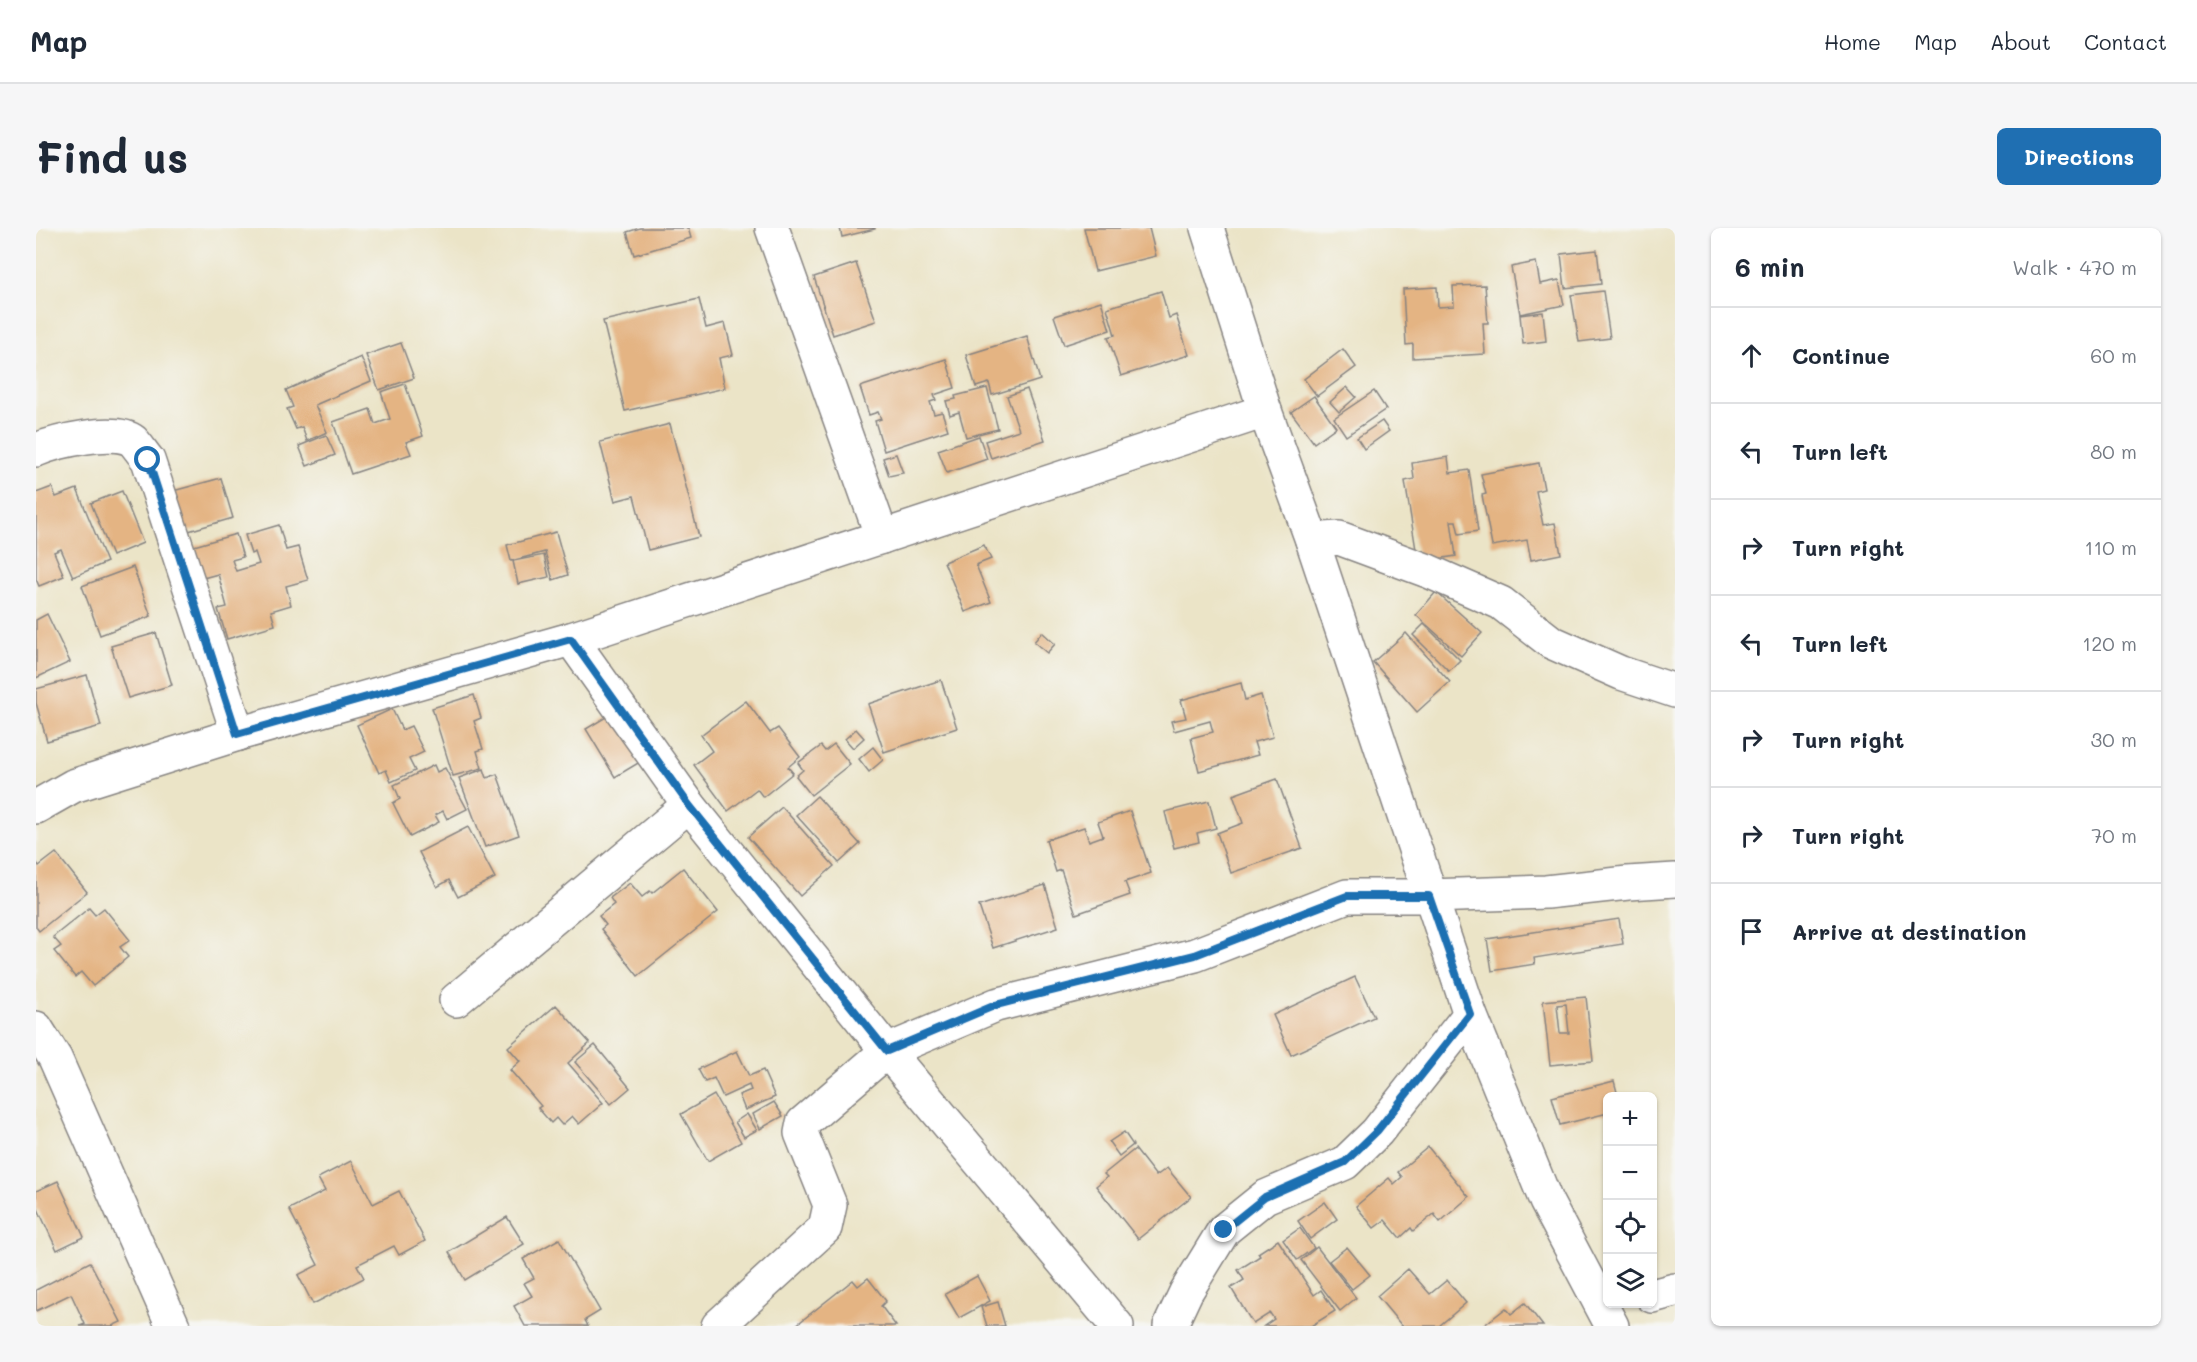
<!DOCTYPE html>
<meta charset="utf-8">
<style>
:root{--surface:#fff;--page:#f6f6f7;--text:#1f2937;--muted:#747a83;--line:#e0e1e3;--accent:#1f6fb2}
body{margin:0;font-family:Mali,sans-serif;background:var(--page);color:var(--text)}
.controls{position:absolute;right:18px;bottom:18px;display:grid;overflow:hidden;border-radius:9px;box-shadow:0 2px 4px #0004}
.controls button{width:54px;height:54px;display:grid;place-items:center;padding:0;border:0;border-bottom:2px solid var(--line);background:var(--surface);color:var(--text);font:30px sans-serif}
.stop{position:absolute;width:18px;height:18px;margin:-14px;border:4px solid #1f6fb2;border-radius:50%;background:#fff}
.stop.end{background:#1f6fb2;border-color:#fff;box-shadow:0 2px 6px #0008}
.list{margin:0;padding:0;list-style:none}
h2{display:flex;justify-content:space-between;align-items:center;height:78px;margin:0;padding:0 24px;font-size:26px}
h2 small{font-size:20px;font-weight:400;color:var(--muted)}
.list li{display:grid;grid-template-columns:39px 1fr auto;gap:18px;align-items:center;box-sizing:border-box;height:96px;padding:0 24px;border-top:2px solid var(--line)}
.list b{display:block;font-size:22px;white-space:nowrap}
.list em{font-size:20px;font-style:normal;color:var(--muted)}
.icon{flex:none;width:33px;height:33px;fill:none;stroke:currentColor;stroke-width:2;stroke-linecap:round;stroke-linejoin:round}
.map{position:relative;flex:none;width:1639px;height:1098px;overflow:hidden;border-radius:9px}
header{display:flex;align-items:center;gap:36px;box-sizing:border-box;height:84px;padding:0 30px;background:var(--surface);border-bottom:2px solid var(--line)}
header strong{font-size:28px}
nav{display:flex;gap:33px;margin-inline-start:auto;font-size:21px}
.intro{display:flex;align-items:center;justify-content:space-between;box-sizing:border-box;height:144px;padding:0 36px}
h1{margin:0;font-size:42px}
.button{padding:15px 27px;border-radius:9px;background:var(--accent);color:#fff;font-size:21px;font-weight:700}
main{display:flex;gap:36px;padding:0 36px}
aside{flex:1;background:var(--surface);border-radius:9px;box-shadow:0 2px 4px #0004}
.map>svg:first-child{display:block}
.building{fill:#e4b483;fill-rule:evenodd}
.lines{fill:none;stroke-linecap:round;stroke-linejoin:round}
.minor-casing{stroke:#868381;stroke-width:36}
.minor{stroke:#fff;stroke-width:33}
.route{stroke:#1f6fb2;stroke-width:8}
</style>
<header>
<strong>Map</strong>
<nav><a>Home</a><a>Map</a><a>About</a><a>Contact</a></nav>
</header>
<div class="intro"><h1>Find us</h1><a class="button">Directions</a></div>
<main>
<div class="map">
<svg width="1639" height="1098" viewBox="0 0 1639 1098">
<rect width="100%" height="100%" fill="#f6f6f2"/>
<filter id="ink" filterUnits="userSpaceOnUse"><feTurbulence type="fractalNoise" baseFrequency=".0167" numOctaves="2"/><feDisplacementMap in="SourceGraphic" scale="12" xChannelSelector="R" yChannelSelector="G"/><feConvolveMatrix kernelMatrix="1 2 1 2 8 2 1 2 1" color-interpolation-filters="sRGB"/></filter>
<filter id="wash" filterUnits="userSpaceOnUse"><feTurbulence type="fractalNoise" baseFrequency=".008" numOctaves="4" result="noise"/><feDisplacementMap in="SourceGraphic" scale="24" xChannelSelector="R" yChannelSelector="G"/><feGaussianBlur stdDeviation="1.35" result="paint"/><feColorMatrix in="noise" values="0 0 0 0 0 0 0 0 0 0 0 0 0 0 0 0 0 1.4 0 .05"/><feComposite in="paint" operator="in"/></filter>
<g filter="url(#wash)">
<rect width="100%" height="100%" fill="#ebe4c7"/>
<g id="blocks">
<g class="building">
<path d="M604,0H652L655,10L598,27L591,4Z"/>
<path d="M804,0H839V1L806,9Z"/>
<path d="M1048,0H1113L1120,28L1059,43Z"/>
<path d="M1561,22L1565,56L1529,60L1525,26Z"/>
<path d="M1500,34L1504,56L1523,52L1528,77L1484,86L1475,39Z"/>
<path d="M820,35L840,93L797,107L778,49Z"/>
<path d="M1449,57L1452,95H1447L1449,126L1377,130V116L1370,117L1367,61L1401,59L1402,79L1418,78L1417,58Z"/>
<path d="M1125,63L1133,90L1140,87L1153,127L1085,148L1072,109L1079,107L1071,80Z"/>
<path d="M1567,63L1574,110L1543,114L1535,67Z"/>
<path d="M663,71L670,100L689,95L697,127L683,130L689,160L589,183L567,93Z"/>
<path d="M1065,73L1074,102L1028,117L1018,88Z"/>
<path d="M1507,84L1510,113L1487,116L1484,87Z"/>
<path d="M991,108L1004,152L956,167L953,155L940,159L930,127Z"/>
<path d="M365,115L378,150L343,162L330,127Z"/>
<path d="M1307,121L1320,139L1281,168L1268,151Z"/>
<path d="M325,129L335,153L279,177L291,204L271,213L266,199L260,201L251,181L257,179L250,162Z"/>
<path d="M910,131L919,160L898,167L900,172L894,174L898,186L906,184L912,202L848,223L839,193L845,191L842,184L833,187L824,159Z"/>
<path d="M369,156L387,208L370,214L375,226L315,246L297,194L334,181L339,196L354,191L345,164Z"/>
<path d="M1311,159L1320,169L1303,184L1294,174Z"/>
<path d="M951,160L962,201L930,209L923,184L914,187L910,173L920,171L919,168Z"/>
<path d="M991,161L1009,212L955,230L949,213L983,202L971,168Z"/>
<path d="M1338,163L1350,181L1310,208L1298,190Z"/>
<path d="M1278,168L1300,199L1278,215L1255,184Z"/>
<path d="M1346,193L1353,203L1328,221L1321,210Z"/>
<path d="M634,196L663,309L612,322L598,268L579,273L564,214Z"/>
<path d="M290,207L299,227L271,238L263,218Z"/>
<path d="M943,208L951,231L911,245L902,222Z"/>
<path d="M860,226L867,245L853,248L847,230Z"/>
<path d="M1412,229L1414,245L1433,242L1442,303L1423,306L1420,293H1415L1420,328L1382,334L1369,253L1378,251L1376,235Z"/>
<path d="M1503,235L1508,261L1500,263L1507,297L1519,295L1525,326L1495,332L1491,312L1456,318L1446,267L1450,266L1445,246Z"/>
<path d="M185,250L197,290L149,304L137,263Z"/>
<path d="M16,259L20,269L41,261L71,334L37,349L25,321L18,324L28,348L3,358L0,351V265Z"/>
<path d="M86,263L107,315L76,328L55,275Z"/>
<path d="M243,297L250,322L262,319L272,352L250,358L255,377L235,383L239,397L191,411L182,381L191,379L182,346L167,350L158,318L200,306L207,329L196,332L200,343L223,336L219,324L215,326L209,307Z"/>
<path d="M520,304L532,347L517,352L509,324L475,333L471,317Z"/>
<path d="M948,317L955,331L940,337L955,374L929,384L908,334Z"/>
<path d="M508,327L513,349L482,356L477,333Z"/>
<path d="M97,339L115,388L64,407L46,358Z"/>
<path d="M1400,364L1446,405L1425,428L1380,387Z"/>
<path d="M11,386L34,434L0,450V392Z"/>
<path d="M1388,396L1424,432L1413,443L1377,407Z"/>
<path d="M1006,404L1019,416L1011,425L998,414Z"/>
<path d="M120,405L136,457L92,470L75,418Z"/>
<path d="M1370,405L1414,454L1381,484L1337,434Z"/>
<path d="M51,447L65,498L11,513L0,475V461Z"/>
<path d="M905,452L921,500L848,524L832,476Z"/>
<path d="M1205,455L1209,472L1225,467L1237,509L1218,514L1222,527L1163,543L1155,510L1177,504L1174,493L1138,503L1135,493L1150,490L1145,472Z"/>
<path d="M438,467L445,490L438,493L447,521L441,523L446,540L417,548L396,480Z"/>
<path d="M710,473L734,505L742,500L764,529L752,539L757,545L727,569L721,561L692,583L658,537L676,523L665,507Z"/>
<path d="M356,481L366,502L375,498L388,524L373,531L379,543L355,554L350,542L343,545L321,497Z"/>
<path d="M580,483L609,531L579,549L550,501Z"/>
<path d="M820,501L828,510L817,520L809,511Z"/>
<path d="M798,516L814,536L775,567L760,548L767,542L762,535L785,518L789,523Z"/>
<path d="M837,519L847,532L833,544L823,531Z"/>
<path d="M398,537L401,544L409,540L431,581L411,591L407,583L399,587L403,594L374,609L357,575L364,571L358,557Z"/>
<path d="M448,541L451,550L461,546L483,607L449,619L423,550Z"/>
<path d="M1241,551L1266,620L1195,645L1181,605L1207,595L1197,567Z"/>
<path d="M781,568L824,616L803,635L760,587Z"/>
<path d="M1173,573L1180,600L1161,605L1163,614L1138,620L1129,584Z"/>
<path d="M746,579L798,638L764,668L712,609Z"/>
<path d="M1094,583L1115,645L1089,654L1094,667L1040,686L1025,642L1020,644L1010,612L1048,599L1053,613L1067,608L1062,594Z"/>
<path d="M432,599L459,650L422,669L413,652L401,659L383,624Z"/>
<path d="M20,625L51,664L3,703L0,699V634L3,638Z"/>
<path d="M647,640L682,684L602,748L565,701L570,697L563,688L578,676L574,670L594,655L606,669L614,663L616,665Z"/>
<path d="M1009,657L1022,699L957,720L943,678Z"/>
<path d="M53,680L59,687L68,680L94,712L84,719L92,729L57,758L45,744L39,749L18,723L25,718L17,709Z"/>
<path d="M1583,691L1587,716L1498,730L1499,736L1456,743L1451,711Z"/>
<path d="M1319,749L1338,789L1255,827L1237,787Z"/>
<path d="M1550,769L1557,833L1514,837L1507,773ZM1530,776L1533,805H1524L1521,777Z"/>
<path d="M520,777L554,815L532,835L567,875L543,896L536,888L526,897L520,890L515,895L502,880L505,878L474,842L484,833L472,819Z"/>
<path d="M559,817L594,860L575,876L539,834Z"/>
<path d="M701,823L713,848L727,842L739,869L709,882L703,867L715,862L713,857L687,869L678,850L669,854L662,841Z"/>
<path d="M1578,853L1582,868H1572V885L1524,897L1516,869Z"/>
<path d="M678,867L705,914L672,933L645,886Z"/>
<path d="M738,874L747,888L724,901L717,886Z"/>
<path d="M711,886L721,902L708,909L699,894Z"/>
<path d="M1088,904L1097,917L1083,928L1073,914Z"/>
<path d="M1392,919L1433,969L1404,994L1398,986L1377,1003L1375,1000L1364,1010L1349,992L1338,1000L1320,978L1353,950L1358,956L1366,949L1362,944Z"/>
<path d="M1099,921L1120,948L1131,940L1155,969L1102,1011L1060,958L1071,949L1068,946Z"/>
<path d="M315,933L337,976L363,963L389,1013L363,1027L358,1018L321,1037L328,1050L277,1076L262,1047L282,1037L253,981L289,963L282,950Z"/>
<path d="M22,953L48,1009L21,1022L2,981L0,982V963Z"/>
<path d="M1289,974L1301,991L1274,1011L1262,993Z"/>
<path d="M471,989L488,1016L429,1052L413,1024Z"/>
<path d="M1264,1000L1278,1020L1261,1032L1247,1012Z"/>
<path d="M523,1011L564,1083L549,1092L552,1098H489L478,1078L496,1068L488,1055L498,1050L487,1031Z"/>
<path d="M1242,1012L1278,1067L1285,1062L1299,1083L1275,1098H1228L1238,1091L1234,1085L1217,1096L1195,1060L1208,1052L1202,1042L1224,1028L1222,1025Z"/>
<path d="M1281,1019L1320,1070L1304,1083L1265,1032Z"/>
<path d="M1311,1019L1334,1047L1316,1061L1293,1033Z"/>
<path d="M54,1034L85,1094L76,1098H44L49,1096L35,1066L0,1083V1062Z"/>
<path d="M1372,1041L1394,1066L1411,1052L1430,1075L1403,1098H1366L1341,1068Z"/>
<path d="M941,1048L954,1073L923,1090L909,1066Z"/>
<path d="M832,1050L850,1073L845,1078L860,1098H759L817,1052L822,1058Z"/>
<path d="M962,1074L969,1098H951L945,1079Z"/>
<path d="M1489,1075L1507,1098H1447L1470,1080L1475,1086Z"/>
</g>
</g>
</g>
<g filter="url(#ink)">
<use href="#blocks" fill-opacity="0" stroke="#868381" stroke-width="1.5"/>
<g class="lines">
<defs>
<g id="minor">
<path d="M736,0L846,309"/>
<path d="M1171,0L1229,183L1276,312L1434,786L1510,973L1576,1098"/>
<path d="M0,222C19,214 80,199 97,213C102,218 107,226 112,232L202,506"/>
<path d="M1276,312L1303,310L1392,343L1465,375L1515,414L1585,445L1639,463"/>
<path d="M535,411L653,577L851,823L1081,1098"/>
<path d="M0,579L37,558L202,506L535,411L1229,183"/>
<path d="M420,772L653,577"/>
<path d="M0,800L19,830L137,1098"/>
<path d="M1616,1068L1639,1062"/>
<path d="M682,1098L789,1000L794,977L765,905L767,895L851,823L960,777L1159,727L1311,668H1393L1510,664L1592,655L1639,652"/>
<path d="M1134,1098L1150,1064L1188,1002L1229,969L1309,935L1341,904L1434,786"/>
</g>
</defs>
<use href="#minor" class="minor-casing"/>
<use href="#minor" class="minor"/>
</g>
</g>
<g class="lines" filter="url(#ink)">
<path class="route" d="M112,232L201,506L535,411L653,577L851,823L960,777L1159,727L1311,668H1393L1434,786L1341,903L1309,934L1229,969L1188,1002"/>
</g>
</svg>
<div class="controls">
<button>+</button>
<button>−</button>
<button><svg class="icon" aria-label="locate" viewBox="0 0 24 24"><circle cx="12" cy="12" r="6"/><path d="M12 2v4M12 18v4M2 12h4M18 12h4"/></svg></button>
<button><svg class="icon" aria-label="layers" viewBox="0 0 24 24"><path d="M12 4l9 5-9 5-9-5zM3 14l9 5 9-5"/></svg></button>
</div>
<div class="stop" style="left:112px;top:232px"></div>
<div class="stop end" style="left:1188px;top:1002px"></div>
</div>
<aside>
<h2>6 min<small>Walk · 470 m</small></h2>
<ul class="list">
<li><svg class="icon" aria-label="ahead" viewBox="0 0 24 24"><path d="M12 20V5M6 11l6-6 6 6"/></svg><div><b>Continue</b></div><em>60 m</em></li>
<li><svg class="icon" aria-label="left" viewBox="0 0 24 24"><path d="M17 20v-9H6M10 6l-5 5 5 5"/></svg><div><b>Turn left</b></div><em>80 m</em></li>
<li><svg class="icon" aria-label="right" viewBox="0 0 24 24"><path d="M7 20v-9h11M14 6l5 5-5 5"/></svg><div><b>Turn right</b></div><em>110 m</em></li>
<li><svg class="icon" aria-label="left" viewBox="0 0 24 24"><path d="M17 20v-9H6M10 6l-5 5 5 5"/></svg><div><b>Turn left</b></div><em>120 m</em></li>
<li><svg class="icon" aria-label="right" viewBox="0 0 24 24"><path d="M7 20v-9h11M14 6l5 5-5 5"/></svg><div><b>Turn right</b></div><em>30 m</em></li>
<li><svg class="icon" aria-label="right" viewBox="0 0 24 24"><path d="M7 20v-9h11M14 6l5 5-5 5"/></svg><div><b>Turn right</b></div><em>70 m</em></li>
<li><svg class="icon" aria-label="arrive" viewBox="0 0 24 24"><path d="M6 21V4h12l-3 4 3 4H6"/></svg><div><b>Arrive at destination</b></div></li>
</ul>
</aside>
</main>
